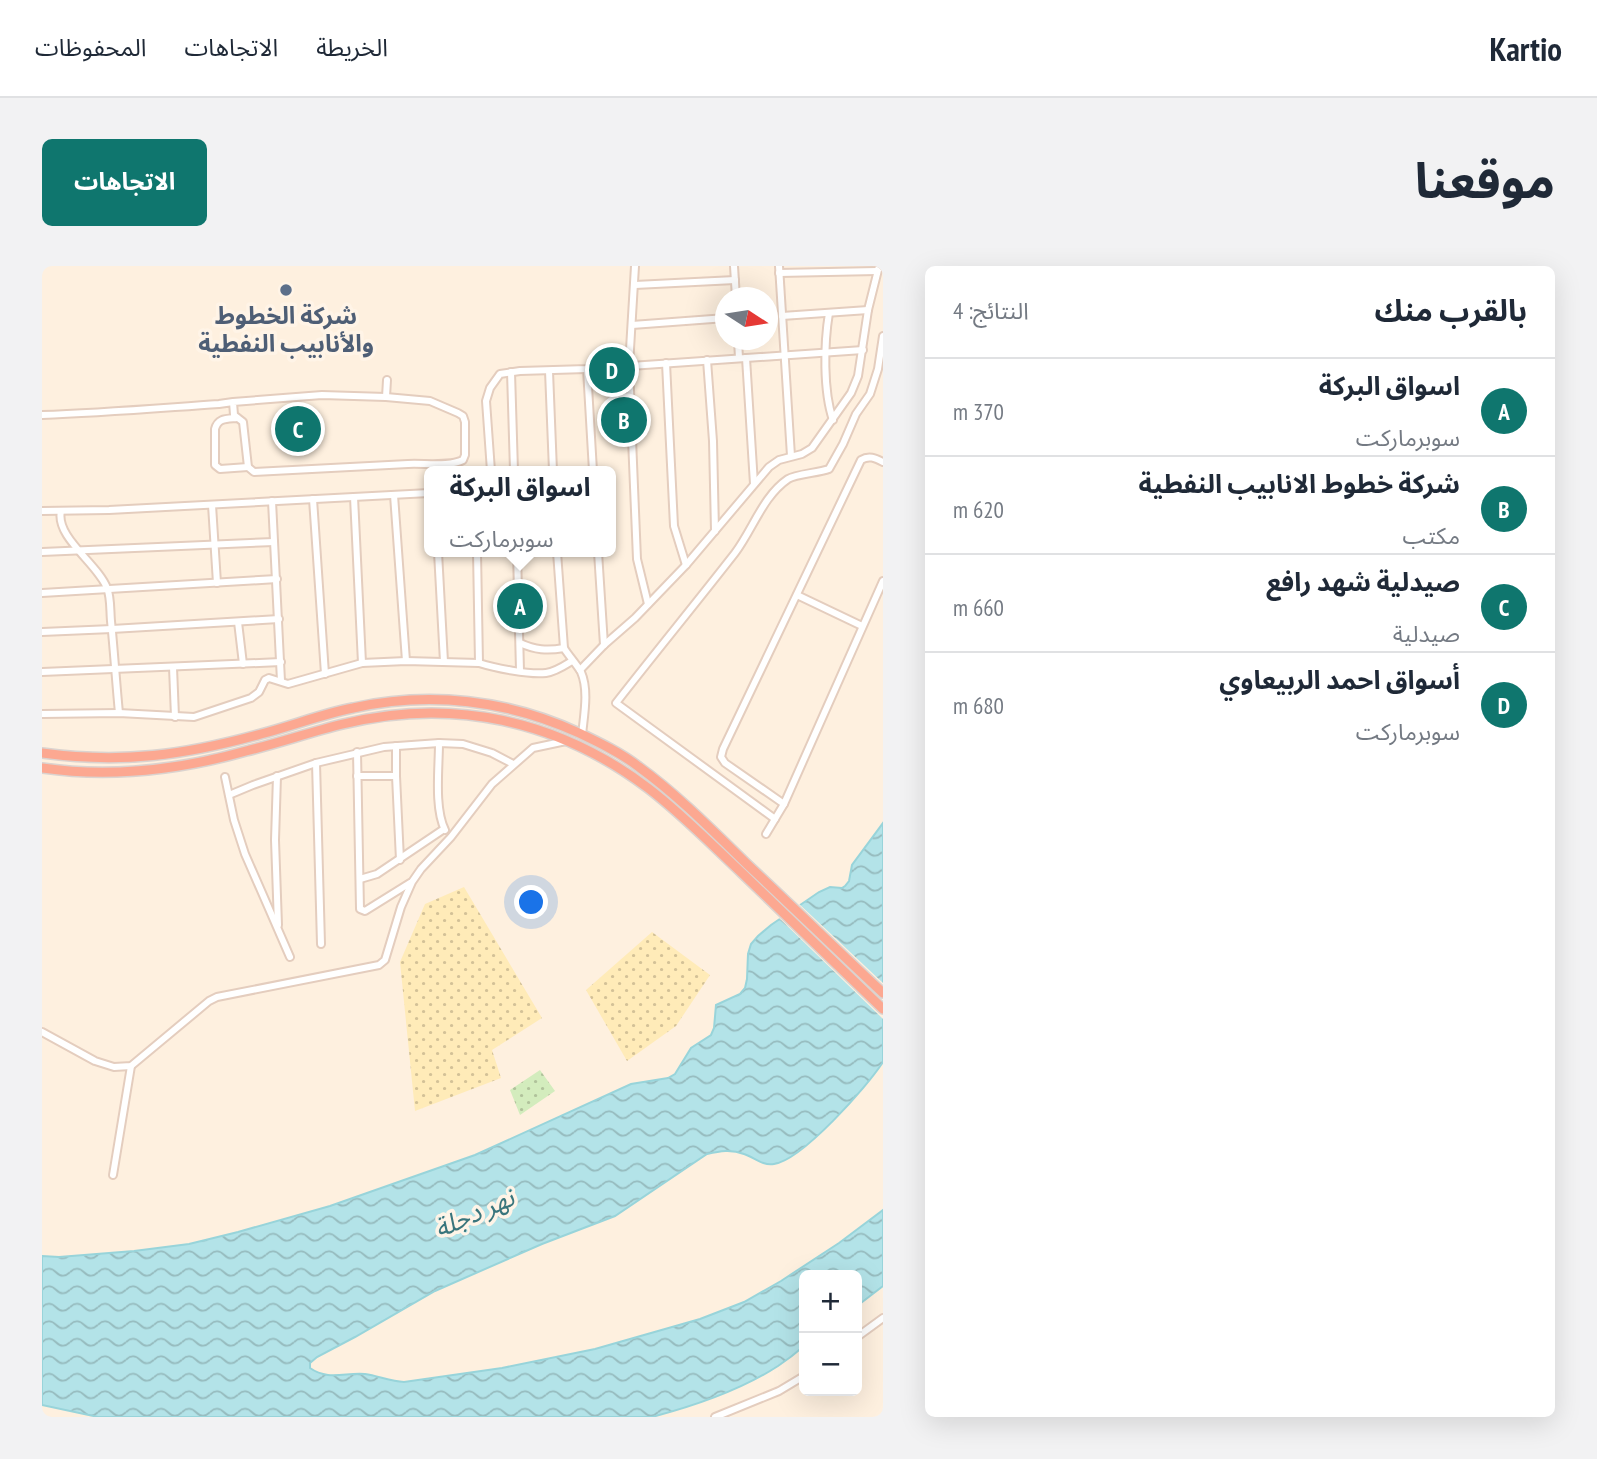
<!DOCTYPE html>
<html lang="ar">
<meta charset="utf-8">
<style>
:root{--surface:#fff;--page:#f2f2f3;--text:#1f2937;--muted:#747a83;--line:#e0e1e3;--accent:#0f766e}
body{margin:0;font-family:"PT Sans Narrow","Noto Sans Arabic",sans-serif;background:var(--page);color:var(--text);direction:rtl}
.controls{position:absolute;right:21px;bottom:21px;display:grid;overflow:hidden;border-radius:10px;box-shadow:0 7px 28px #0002}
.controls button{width:63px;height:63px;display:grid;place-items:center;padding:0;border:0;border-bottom:2px solid var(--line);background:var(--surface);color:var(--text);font:35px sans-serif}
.compass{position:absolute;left:673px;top:21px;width:63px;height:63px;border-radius:50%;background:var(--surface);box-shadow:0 7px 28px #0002;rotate:102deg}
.you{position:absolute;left:490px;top:637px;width:24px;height:24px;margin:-18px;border:5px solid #fff;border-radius:50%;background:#1a73e8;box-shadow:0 0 0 10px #1a73e833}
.badge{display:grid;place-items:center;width:46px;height:46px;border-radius:50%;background:var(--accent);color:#fff;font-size:23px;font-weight:700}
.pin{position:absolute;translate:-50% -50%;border:4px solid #fff;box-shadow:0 2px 7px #0006}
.popup{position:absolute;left:382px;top:200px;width:192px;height:91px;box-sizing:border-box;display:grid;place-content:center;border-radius:10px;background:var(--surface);filter:drop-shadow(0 2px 5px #0005);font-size:23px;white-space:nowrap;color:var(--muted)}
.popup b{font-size:26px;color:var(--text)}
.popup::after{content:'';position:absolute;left:50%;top:100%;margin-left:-14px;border:14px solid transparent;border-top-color:var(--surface)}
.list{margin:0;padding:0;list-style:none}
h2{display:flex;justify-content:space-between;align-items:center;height:91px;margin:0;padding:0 28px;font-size:30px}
h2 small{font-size:23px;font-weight:400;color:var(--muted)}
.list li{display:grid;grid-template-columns:46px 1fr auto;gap:21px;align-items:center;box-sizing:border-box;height:98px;padding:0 28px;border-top:2px solid var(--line)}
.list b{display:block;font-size:26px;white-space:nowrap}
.list p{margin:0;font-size:23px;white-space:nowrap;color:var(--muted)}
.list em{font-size:23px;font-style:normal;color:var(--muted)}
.map{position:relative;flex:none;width:841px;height:1151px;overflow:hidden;direction:ltr;border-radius:10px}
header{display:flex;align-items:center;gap:42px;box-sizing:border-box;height:98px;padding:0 35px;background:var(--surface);border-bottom:2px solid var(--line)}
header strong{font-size:33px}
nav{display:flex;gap:38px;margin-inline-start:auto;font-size:24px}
.intro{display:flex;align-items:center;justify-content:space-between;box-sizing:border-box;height:168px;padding:0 42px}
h1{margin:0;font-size:49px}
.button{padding:18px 32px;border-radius:10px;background:var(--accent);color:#fff;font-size:24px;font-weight:700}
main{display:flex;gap:42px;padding:0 42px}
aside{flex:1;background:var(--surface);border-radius:10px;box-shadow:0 7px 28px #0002}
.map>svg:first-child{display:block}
.sand{fill:url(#sand-dots)}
.park{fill:url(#park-dots)}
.water{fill:url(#water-waves);stroke:#98d4da;stroke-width:2}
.pier{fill:#fef0df}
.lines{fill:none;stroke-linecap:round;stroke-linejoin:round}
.minor-casing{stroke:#e4cdbe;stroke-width:10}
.highway-casing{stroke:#dbd3cf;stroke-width:12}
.minor{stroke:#fff;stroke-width:6}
.highway{stroke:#fca891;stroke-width:9}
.service-dot{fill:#5c6f8a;stroke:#fff4e7;stroke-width:2.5}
.labels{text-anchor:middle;stroke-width:7;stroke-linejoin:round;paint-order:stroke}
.service-label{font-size:24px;font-weight:bold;fill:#4e5e75;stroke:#fff4e7}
.water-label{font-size:26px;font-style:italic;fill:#39757c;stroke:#fff4e7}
</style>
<header>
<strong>Kartio</strong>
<nav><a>الخريطة</a><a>الاتجاهات</a><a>المحفوظات</a></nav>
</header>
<div class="intro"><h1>موقعنا</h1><a class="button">الاتجاهات</a></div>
<main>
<aside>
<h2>بالقرب منك<small>النتائج: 4</small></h2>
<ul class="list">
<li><span class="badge">A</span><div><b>اسواق البركة</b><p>سوبرماركت</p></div><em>370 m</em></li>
<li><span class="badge">B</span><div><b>شركة خطوط الانابيب النفطية</b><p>مكتب</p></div><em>620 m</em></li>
<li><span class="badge">C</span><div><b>صيدلية شهد رافع</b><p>صيدلية</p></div><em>660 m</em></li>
<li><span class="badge">D</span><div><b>أسواق احمد الربيعاوي</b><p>سوبرماركت</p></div><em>680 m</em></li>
</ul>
</aside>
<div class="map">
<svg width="841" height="1151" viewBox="0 0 841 1151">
<defs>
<pattern id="sand-dots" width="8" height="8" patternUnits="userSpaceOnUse" patternTransform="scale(1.75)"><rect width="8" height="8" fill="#ffebb8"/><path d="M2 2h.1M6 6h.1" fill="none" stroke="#d3c197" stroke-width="1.8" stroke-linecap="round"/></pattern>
<pattern id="park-dots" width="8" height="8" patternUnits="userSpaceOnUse" patternTransform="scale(1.75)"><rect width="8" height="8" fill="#d3ecbd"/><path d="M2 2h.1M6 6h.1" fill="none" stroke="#b0c29b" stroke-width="1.8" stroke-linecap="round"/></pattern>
<pattern id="water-waves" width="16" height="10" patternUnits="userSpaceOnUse" patternTransform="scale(1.75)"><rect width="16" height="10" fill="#b3e3e8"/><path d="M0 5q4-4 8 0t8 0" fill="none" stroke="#96bbbe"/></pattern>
</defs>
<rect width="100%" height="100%" fill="#fef0df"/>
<g class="sand">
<path d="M422,621L500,752L450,784L459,812L373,845L358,696L383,638Z"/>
<path d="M610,666L668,709L634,760L585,795L544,724Z"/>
</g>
<path class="park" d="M498,804L513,825L478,849L468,824Z"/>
<path class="water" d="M841,557V796C825,821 760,894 732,898C720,900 712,891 702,888C689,883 678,885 665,888L573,950L500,978L393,1025L313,1071L275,1091L268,1097V1102C286,1115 304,1106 323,1108C336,1110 349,1115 362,1116L460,1102L553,1083L658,1053L702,1036L739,1015L797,977L841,944V1020L815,1040V1009H762V1080C754,1087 745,1094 736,1100C699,1124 652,1140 610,1151H56L0,1139V990L17,991L92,985L147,978L196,966L288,940L433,889L589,818L626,812L633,808L649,782L669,769L672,762L674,739L698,728L703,722L705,713L706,688L709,678L716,670L729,659L777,626L788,621L800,622L803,620L807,615L810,599Z"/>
<path class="pier" d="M755,636L841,717V753L735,650Z"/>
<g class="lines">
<defs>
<g id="minor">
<path d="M593,0L587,100L595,293L606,338"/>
<path d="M692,0L694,32"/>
<path d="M737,0L749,190"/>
<path d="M737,7L835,5"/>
<path d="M593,19L693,14"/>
<path d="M787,47C782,77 781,125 791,154"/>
<path d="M740,50L826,44"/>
<path d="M590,59L684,52"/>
<path d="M696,74L697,92"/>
<path d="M704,92L712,218"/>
<path d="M665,94L671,175L673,265"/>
<path d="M624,97L632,260L644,299"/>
<path d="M545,103L551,205"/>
<path d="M507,105L511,205"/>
<path d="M469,106L472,205"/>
<path d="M344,131L345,114"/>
<path d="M0,149C59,147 118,142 177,138L191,136L280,129L344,131L388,135L416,147L421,150L423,156V189L421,194C408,201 381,197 366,198C315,201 263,203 212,206L206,201L201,156L192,149L191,136"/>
<path d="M195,152C184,153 176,152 173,163V199L178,203L206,201"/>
<path d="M449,205L444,135L448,122L458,108L478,105L545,103L821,84"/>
<path d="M352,229L364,395"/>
<path d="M312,231L320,397"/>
<path d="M271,233L283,408"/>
<path d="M230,235L239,415"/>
<path d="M170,239L175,317"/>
<path d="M0,245L67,244L387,227"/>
<path d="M19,245C13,271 56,298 65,322C69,331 68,345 69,355C72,385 74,416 77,447"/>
<path d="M0,286L232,276"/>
<path d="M396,286L402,396"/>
<path d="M435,286L437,397C453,402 487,409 504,407C513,406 522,400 530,395"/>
<path d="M475,286L478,405"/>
<path d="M515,286L522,382C526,389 536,400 539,406C547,424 542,449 540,469"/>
<path d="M556,286L562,379"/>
<path d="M0,327L235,313"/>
<path d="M755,329L820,360"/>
<path d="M196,356L201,398"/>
<path d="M0,366L70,363L237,353"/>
<path d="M478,377C493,384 505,385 522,382"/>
<path d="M131,401L133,451"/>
<path d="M538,404L562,379L593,352L644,299L727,201L737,194L760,188L770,182L809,127L816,110L826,44L837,0"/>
<path d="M0,406L239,396"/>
<path d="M0,448L77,447L152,451L209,432L217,426L223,414L227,412L246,418L320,397L364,395L437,397"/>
<path d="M397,477C397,502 392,542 403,564"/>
<path d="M354,480V510L358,594"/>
<path d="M315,486L318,643L323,645L368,617"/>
<path d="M274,497L279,678"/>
<path d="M235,510L233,574L236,659"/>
<path d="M315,510H354"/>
<path d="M183,511L192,554L203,588L248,691"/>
<path d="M187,529L211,519L274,497L342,481L397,477L421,478L450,487L471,498"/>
<path d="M742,538L683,497L679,491L681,483L819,194C827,189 833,192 841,196"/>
<path d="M733,553L574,437C613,387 654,337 693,287C711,263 721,230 746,213C754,208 776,207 787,203L801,178L814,148L828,128L836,103L841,70"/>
<path d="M724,568L742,538L841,315"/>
<path d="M318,613L335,608L402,563"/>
<path d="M0,766L53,795L72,801L89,800L167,735L175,731L337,699L343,694L359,641L370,616L379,603L409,571L450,518L491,482L524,475"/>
<path d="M71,909L89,800"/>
<path d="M815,1071L841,1052"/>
<path d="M673,1151L737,1125L762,1110"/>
</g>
<g id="highway">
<path d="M0,487C80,498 143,489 219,468C250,460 280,448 311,442C388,425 466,434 537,467C558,477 579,487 597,501C637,530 672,566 707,600C752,642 796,685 841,727"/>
<path d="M0,502C69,512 137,504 204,485C237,477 268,466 301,458C410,431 516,454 606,522C639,547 669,578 700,607C747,652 794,698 841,743"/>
</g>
</defs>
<use href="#minor" class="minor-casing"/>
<use href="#highway" class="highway-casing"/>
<use href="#minor" class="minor"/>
<use href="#highway" class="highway"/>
</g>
<circle class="service-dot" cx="244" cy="24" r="7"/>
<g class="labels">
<g class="service-label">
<text x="244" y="58">شركة الخطوط<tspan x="244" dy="28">والأنابيب النفطية</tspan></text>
</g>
<g class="water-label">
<text transform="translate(432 947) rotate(-24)" y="9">نهر دجلة</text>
</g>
</g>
</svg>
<div class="controls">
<button>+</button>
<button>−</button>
</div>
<svg class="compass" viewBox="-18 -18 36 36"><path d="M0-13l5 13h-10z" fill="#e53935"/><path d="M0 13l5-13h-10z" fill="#747a83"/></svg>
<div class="you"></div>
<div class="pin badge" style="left:478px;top:340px">A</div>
<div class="popup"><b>اسواق البركة</b>سوبرماركت</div>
<div class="pin badge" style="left:582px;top:154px">B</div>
<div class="pin badge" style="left:256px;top:163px">C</div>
<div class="pin badge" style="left:570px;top:104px">D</div>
</div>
</main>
